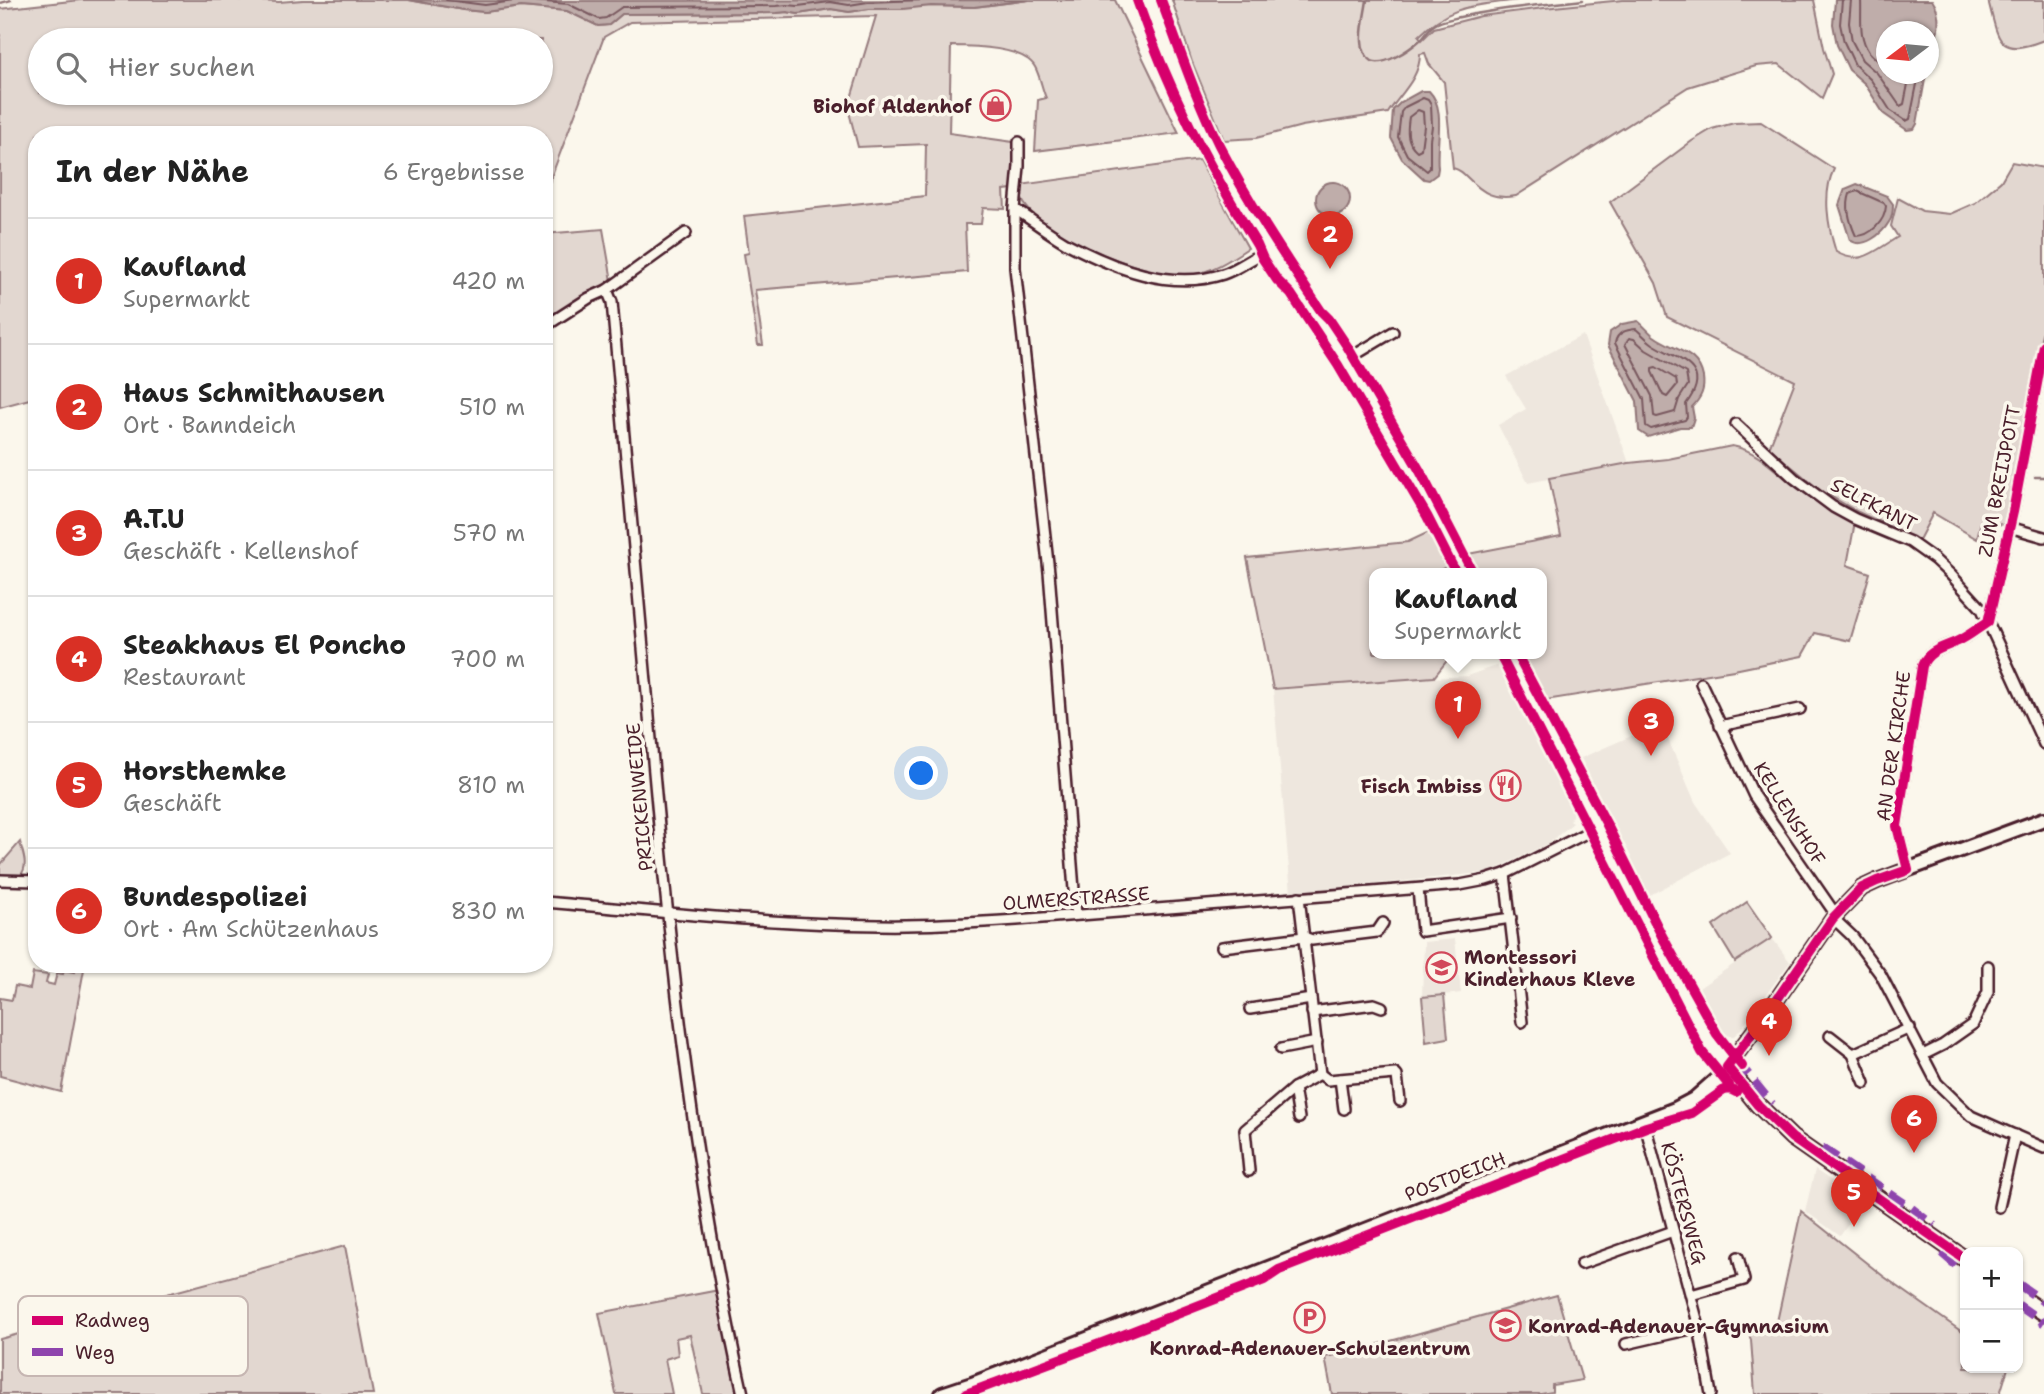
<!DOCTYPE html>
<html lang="de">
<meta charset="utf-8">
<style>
:root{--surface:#fff;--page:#f2f2f2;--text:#222;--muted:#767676;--line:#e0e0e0;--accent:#d93025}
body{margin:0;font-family:"Shantell Sans",sans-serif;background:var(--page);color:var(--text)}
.controls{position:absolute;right:21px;bottom:21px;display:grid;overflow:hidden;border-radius:14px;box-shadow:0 2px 5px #0004}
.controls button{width:63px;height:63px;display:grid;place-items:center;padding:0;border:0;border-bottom:2px solid var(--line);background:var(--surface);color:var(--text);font:35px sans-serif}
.compass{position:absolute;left:1876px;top:21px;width:63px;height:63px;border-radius:50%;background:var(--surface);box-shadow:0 2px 5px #0004;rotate:254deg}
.you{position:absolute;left:922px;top:774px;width:24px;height:24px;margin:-18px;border:5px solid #fff;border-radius:50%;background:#1a73e8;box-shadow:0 0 0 10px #1a73e833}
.badge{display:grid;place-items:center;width:46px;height:46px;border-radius:50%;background:var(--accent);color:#fff;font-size:23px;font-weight:700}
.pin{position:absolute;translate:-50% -58px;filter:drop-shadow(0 2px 4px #0008)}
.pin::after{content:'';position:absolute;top:37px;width:24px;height:21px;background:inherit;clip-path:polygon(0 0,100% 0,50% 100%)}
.popup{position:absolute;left:1369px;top:568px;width:178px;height:91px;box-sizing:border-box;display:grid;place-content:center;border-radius:14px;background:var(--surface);filter:drop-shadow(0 2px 5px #0005);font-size:23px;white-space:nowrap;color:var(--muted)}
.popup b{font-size:26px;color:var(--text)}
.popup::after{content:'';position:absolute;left:50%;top:100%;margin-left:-14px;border:14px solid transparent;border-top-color:var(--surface)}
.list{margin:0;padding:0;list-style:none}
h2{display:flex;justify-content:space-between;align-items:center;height:91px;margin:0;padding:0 28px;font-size:30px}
h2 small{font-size:23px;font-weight:400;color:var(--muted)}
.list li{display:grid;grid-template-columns:46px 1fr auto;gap:21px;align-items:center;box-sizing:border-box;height:126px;padding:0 28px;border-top:2px solid var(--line)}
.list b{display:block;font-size:26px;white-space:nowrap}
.list p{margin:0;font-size:23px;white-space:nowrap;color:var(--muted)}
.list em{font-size:23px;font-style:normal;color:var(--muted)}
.icon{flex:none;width:38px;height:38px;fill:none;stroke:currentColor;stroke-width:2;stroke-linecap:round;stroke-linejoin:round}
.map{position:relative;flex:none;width:2044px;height:1394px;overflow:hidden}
.search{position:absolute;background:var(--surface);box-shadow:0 2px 5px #0004;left:28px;top:28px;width:525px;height:77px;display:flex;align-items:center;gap:18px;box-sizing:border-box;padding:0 24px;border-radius:38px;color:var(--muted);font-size:26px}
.panel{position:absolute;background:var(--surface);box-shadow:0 2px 5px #0004;left:28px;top:126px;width:525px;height:847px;border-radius:28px}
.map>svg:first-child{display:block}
.built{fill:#eee7de}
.green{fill:#e2d7d0;stroke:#967b7e;stroke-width:2;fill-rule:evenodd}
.water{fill:#bfadaa;stroke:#907477;stroke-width:2}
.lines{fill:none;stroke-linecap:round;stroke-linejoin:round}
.shore{stroke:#79585e;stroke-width:2}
.stream{stroke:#907477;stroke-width:2.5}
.street-casing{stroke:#4a1f2b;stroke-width:14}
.secondary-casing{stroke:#4a1f2b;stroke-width:18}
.primary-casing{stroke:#4a1f2b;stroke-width:19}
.street{stroke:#fbf7ec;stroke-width:9}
.secondary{stroke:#fbf7ec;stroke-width:12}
.primary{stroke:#fbf7ec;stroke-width:14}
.quiet{stroke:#8e44ad;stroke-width:9;stroke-dasharray:18 9;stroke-linecap:butt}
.cycleway-casing{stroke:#fbf7ec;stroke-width:15}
.cycleway{stroke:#d6006c;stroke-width:10}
.labels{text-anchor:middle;stroke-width:7;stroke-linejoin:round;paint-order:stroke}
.poi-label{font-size:19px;font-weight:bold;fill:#4a1f2b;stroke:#fbf7ec;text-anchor:end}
.street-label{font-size:19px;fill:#4a1f2b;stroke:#fbf7ec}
.key{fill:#fbf7ec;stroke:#c6b6b2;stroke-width:2}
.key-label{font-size:19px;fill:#4a1f2b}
</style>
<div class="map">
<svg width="2044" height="1394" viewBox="0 0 2044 1394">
<rect width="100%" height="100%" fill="#fbf7ec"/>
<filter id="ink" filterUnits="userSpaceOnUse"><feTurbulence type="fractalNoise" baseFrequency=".0143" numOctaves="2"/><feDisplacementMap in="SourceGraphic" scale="14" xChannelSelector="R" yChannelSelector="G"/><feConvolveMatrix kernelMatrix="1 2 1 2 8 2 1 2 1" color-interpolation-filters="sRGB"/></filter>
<g filter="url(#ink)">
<g class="built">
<path d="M1583,335L1629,463L1528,483L1498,425L1526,409L1506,376Z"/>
<path d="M1501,664L1573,803L1574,809L1570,821L1573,823L1549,843L1490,872L1291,893L1273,689L1327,684L1467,676Z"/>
<path d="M1661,723L1695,802L1730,853L1648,896L1581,758Z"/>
<path d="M1772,938L1790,962L1740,1030L1734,1036H1729L1723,1031L1699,988Z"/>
<path d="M1455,939L1461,993L1444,995L1448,1038L1426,1042L1422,997L1424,942Z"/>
<path d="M1815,1170L1864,1202L1840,1236L1805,1211Z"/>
</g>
<g class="green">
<path d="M80,0H237L279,2L303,0H409L463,10L485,12L521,7L567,11L598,26L609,25L622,14L777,13L787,12L798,14L831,9L849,12L869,9L931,6L974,7L1029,0H1115L1179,133L1035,151L1038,100L1046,98C1042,89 1040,76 1035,67C1024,47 972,46 951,46L949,133L1013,142L1015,163L1012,189L1004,190L1005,209L983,208L981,224H965L967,272L755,290L763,345H758L744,254L749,253L744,216L925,196L926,144L858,147L848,108L876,16L630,22L604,37L544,196V135H37V397L0,407V9ZM40,40H541V93H40Z"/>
<path d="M1172,0H1518C1476,6 1451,4 1419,36L1422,40L1434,28L1481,16L1544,8L1623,0H1814L1824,48L1832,74L1822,98L1779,64L1756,66L1688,87L1516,196C1494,200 1483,193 1468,178C1463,173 1460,170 1453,168L1444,82L1429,64L1425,53L1420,54C1420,78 1400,94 1388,113L1302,126L1256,138L1224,140L1192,62Z"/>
<path d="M1988,0H2044V40C1997,58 1999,41 1988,0Z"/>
<path d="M1761,122L1834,169C1822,193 1828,227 1836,252C1862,267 1875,250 1898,237L1891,226L1898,198L1922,211L1950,214L1975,203L2001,181L2012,162L2044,168V323L2005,525L1981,521L1977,539L1933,513L1919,540L1858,512L1820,490L1769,448L1795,381L1667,317L1656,283L1610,202L1692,141L1712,129L1734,123Z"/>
<path d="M1199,160L1248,248C1230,260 1212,272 1190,275C1154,280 1030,233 1021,196C1020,192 1020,189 1020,185Z"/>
<path d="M603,229L612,281L544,324V234Z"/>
<path d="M1732,446C1758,450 1777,473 1797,488C1816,501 1835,511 1855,522L1847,565L1870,573L1850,641L1815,633L1802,656L1734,670L1546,700L1521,653H1542V573H1478L1468,554L1561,536L1549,478L1629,463L1668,459Z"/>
<path d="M1431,531L1448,566L1435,573H1374V653H1453L1434,677L1273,689L1247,558L1408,542Z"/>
<path d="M20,842C23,854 29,866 20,876L0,878V865Z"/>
<path d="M1747,902L1772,938L1735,962L1713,926Z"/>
<path d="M76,964H85L61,1092L0,1076V998L12,1000L15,986L30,989L33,973L48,975L46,983L54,985L57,973L63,974L64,970L74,972Z"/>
<path d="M1444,995L1448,1038L1426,1042L1422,997Z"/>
<path d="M1801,1211L1883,1276L1965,1334V1368H2008L2000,1394H1755L1751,1340L1746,1326L1775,1331Z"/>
<path d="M345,1246L373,1394H0V1339Z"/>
<path d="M719,1290L740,1394H703L690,1335L676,1338L678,1355L665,1359L672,1394H616L599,1313Z"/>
<path d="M1557,1295L1582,1380L1552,1385V1392L1541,1394H1332L1325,1357L1347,1353Z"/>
</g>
<g class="water">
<path d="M409,0L471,1L1029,0L974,7L931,6L903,9H869L849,12L831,9L798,14L787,12L777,13L622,14L609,25L598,26L567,11L521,7L485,12L463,10Z"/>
<path d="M1835,0H1932C1946,19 1934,44 1929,64L1928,32H1886V74H1926L1917,124L1914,129L1907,130L1884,114L1865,84L1849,70L1837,45L1833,24Z"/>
<path d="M1421,91H1429C1447,109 1435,143 1438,168L1437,174L1429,180L1424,179L1402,159L1391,138L1393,110L1401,102Z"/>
<circle cx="1333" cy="199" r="17"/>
<path d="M1857,184L1887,196L1893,204C1893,210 1893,217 1889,222C1882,234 1863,250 1850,240L1839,205L1845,189Z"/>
<path d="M1638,321C1644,326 1649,332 1654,336C1673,350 1698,351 1703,377C1705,390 1701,398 1692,407L1694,418L1691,427H1680L1648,437L1639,431L1637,401L1608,345L1610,332L1622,324Z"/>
</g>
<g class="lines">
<g class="shore">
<path d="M446,0L485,5L521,0L568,4L599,19L606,18L622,7L776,6L787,5L798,6L830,2L849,5L868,2L921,0"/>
<path d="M1842,0L1840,24L1844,42L1855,65L1871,80L1890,110L1906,121L1910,119L1919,74"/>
<path d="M1851,0L1849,23L1852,41L1862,60L1877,73L1900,106L1904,104L1910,74"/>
<path d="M1861,0C1862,19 1858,35 1869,52C1874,58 1881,62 1886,68"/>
<path d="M1423,98L1428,100L1431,105L1432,126L1430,140V168L1427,171L1407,155L1398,137L1401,112L1405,107Z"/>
<path d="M1418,110L1423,112L1424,126L1421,149L1417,151C1406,142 1407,130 1409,117Z"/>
<path d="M1857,191L1884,203L1886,206C1885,221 1871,236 1856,236C1850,223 1845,208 1850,194Z"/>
<path d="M1636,329C1642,334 1647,340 1653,344C1680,361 1714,367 1686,404L1687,417L1685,420L1651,429L1646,426L1644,399L1615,343C1617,332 1626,330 1636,329Z"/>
<path d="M1629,338L1634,339L1646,350L1686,373L1688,385L1679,399L1675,412L1657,417L1654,416L1652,396L1625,344Z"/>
<path d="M1652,368L1656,367L1676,379L1677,385L1667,397L1663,395L1652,372Z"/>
</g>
<g class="stream">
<path d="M1367,0C1365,17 1354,50 1372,61C1384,67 1410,49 1419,41C1425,36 1428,29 1434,25C1441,20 1452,19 1460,17C1500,8 1542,5 1583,0"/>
<path d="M0,3L11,0"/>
<path d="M2035,477H2044"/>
</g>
<defs>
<g id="street">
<path d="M1019,142V166L1015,209V268L1049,572L1076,915"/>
<path d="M1015,209C1032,220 1050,234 1068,244C1114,268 1171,291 1223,274C1239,269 1254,256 1271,249"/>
<path d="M686,233L607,290L612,302C624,432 635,563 647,693C667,928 691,1163 743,1394"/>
<path d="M544,327L589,298L607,290"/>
<path d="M1338,365L1393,332"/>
<path d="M1736,424L1794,478L1833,507L1855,519L1910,542L1934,559L1951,575L1982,609L2044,744"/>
<path d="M2009,527L2044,537"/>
<path d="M1988,622L2013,512L2044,346"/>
<path d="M1701,683L1754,796L1836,915"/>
<path d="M1720,726L1800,709"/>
<path d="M1908,870L1897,826L1922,666C1928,650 1943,648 1958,641C1969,636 1978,628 1988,622"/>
<path d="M1505,874L1522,1022"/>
<path d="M0,880L37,881"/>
<path d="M1418,889L1422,931L1511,918"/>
<path d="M544,902C655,911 767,924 879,925C925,926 971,923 1017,920L1460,885L1486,880L1505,874L1598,827"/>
<path d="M1833,918L1852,936L1881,975L1937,1083L1971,1116L2044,1148"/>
<path d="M1222,947L1304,937L1312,940L1377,932L1383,923"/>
<path d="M1250,1009L1311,999"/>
<path d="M1312,1012L1374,1004L1382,1007"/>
<path d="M1830,1036L1853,1054L1910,1028"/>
<path d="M1281,1049L1317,1042"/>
<path d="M1853,1054L1865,1083"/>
<path d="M1923,1055L1943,1045L1973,1024L1988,992V966"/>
<path d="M1320,1074L1328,1080L1395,1074L1397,1076L1400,1101"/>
<path d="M1340,1079L1344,1109"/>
<path d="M1294,1088L1299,1118"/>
<path d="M1644,1121L1699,1327L1711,1394"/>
<path d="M1249,1171L1245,1130L1294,1088L1320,1074L1299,897"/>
<path d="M1999,1207L2015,1135"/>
<path d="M1581,1264L1673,1231"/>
<path d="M1691,1295L1744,1280L1738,1257"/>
<path d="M1626,1344L1699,1327"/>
</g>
<path id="secondary" d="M942,1394L972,1384L1675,1109L1694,1099L1720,1076L1769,1011L1833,918L1862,888L1877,881L2044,819"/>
<g id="primary">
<path d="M1147,0C1166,53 1188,106 1214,155C1257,235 1311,307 1359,383C1398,444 1432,509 1465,573"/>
<path d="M1507,653L1598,827L1670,975L1713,1048L1727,1067L1758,1105L1792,1138L1965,1259"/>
<path d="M2018,1295L2044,1313"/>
</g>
</defs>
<use href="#street" class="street-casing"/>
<use href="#secondary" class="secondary-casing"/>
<use href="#primary" class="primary-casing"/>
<use href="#street" class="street"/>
<use href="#secondary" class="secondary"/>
<use href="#primary" class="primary"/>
<g class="quiet">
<path d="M1737,1061L1772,1104"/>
<path d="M1822,1148L1911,1208L1934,1226"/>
<path d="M1942,1253L1965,1273"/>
<path d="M2018,1284L2044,1302"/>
<path d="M2018,1305L2044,1323"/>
</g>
<defs>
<g id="cycleway">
<path d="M1137,0C1168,90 1207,164 1257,245L1263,259L1277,280L1291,294L1338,365L1427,516L1456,573"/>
<path d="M1161,0C1179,48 1196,99 1219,145C1249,203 1285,257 1321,311L1329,319L1347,346L1420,471L1473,573"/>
<path d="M1499,653L1702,1052L1729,1085"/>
<path d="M1516,653L1606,823L1662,936L1717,1034L1742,1066"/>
<path d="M1965,1259L1792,1138L1758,1105L1727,1067L1769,1011L1833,918L1862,888L1877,881L1908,870L1897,826L1922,666C1928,650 1943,648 1958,641C1969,636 1978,628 1988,622L2013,512L2044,346"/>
<path d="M966,1394L1118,1337L1264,1280L1279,1270L1646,1127L1692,1113L1724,1090L1730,1089L1736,1092"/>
</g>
</defs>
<use href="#cycleway" class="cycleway-casing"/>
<use href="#cycleway" class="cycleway"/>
</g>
</g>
<defs>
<symbol id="shop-ring" viewBox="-11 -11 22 22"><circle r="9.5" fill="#fbf7ec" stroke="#d1495b" stroke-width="1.5"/><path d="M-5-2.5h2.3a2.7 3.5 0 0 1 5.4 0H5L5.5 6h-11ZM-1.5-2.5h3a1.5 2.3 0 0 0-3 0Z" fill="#d1495b"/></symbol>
<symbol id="restaurant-ring" viewBox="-11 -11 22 22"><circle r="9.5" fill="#fbf7ec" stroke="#d1495b" stroke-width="1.5"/><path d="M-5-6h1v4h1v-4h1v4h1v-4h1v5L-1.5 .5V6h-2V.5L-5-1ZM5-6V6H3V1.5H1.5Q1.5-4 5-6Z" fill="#d1495b"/></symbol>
<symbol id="school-ring" viewBox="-11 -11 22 22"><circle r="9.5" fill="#fbf7ec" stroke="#d1495b" stroke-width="1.5"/><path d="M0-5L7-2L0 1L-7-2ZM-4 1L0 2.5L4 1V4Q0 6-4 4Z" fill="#d1495b"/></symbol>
<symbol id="parking-ring" viewBox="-11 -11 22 22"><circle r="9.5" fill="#fbf7ec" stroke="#d1495b" stroke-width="1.5"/><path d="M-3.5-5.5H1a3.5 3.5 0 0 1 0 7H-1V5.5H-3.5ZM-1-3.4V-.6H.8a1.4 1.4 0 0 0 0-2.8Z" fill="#d1495b"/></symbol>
</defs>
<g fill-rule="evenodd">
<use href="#shop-ring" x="978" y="88" width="35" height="35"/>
<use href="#restaurant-ring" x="1488" y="768" width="35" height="35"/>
<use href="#school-ring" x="1424" y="950" width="35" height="35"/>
<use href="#parking-ring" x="1292" y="1300" width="35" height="35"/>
<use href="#school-ring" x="1488" y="1308" width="35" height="35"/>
</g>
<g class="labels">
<g class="poi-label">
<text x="972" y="113">Biohof Aldenhof</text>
<text x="1482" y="793">Fisch Imbiss</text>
<text x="1464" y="964" text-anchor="start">Montessori<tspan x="1464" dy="22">Kinderhaus Kleve</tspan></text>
<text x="1528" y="1333" text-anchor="start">Konrad-Adenauer-Gymnasium</text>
<text x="1310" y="1355" text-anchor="middle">Konrad-Adenauer-Schulzentrum</text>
</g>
<g class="street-label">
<text transform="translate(1999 481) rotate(-79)" y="7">ZUM BREIJPOTT</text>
<text transform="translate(1874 504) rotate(27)" y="7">SELFKANT</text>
<text transform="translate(1893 746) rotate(-82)" y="7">AN DER KIRCHE</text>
<text transform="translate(639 797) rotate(-95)" y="7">PRICKENWEIDE</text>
<text transform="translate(1790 813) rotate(58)" y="7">KELLENSHOF</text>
<text transform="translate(1076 898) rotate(-4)" y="7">OLMERSTRASSE</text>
<text transform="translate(1455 1176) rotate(-21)" y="7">POSTDEICH</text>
<text transform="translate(1684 1203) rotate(75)" y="7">KÖSTERSWEG</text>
</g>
</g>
<rect x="18" y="1296" width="230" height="80" rx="10" class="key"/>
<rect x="32" y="1316" width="31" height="9" fill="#d6006c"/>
<rect x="32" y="1348" width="31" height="8" fill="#8e44ad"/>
<g class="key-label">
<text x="75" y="1327">Radweg</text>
<text x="75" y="1359">Weg</text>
</g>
</svg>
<div class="controls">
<button>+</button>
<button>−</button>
</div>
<svg class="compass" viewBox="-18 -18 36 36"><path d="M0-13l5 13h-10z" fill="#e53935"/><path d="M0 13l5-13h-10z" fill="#767676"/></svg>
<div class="you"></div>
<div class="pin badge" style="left:1458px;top:739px">1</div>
<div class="popup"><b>Kaufland</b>Supermarkt</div>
<div class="pin badge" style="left:1330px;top:269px">2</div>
<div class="pin badge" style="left:1651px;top:756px">3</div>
<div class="pin badge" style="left:1769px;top:1056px">4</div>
<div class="pin badge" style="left:1854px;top:1227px">5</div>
<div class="pin badge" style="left:1914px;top:1153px">6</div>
<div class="search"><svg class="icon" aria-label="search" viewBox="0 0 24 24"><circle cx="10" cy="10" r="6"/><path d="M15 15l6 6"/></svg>Hier suchen</div>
<section class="panel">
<h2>In der Nähe<small>6 Ergebnisse</small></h2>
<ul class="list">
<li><span class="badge">1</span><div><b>Kaufland</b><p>Supermarkt</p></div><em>420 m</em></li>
<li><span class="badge">2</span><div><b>Haus Schmithausen</b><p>Ort · Banndeich</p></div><em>510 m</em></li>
<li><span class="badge">3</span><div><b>A.T.U</b><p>Geschäft · Kellenshof</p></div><em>570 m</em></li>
<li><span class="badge">4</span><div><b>Steakhaus El Poncho</b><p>Restaurant</p></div><em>700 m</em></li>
<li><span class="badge">5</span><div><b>Horsthemke</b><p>Geschäft</p></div><em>810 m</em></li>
<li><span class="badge">6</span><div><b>Bundespolizei</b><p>Ort · Am Schützenhaus</p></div><em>830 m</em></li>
</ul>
</section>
</div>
